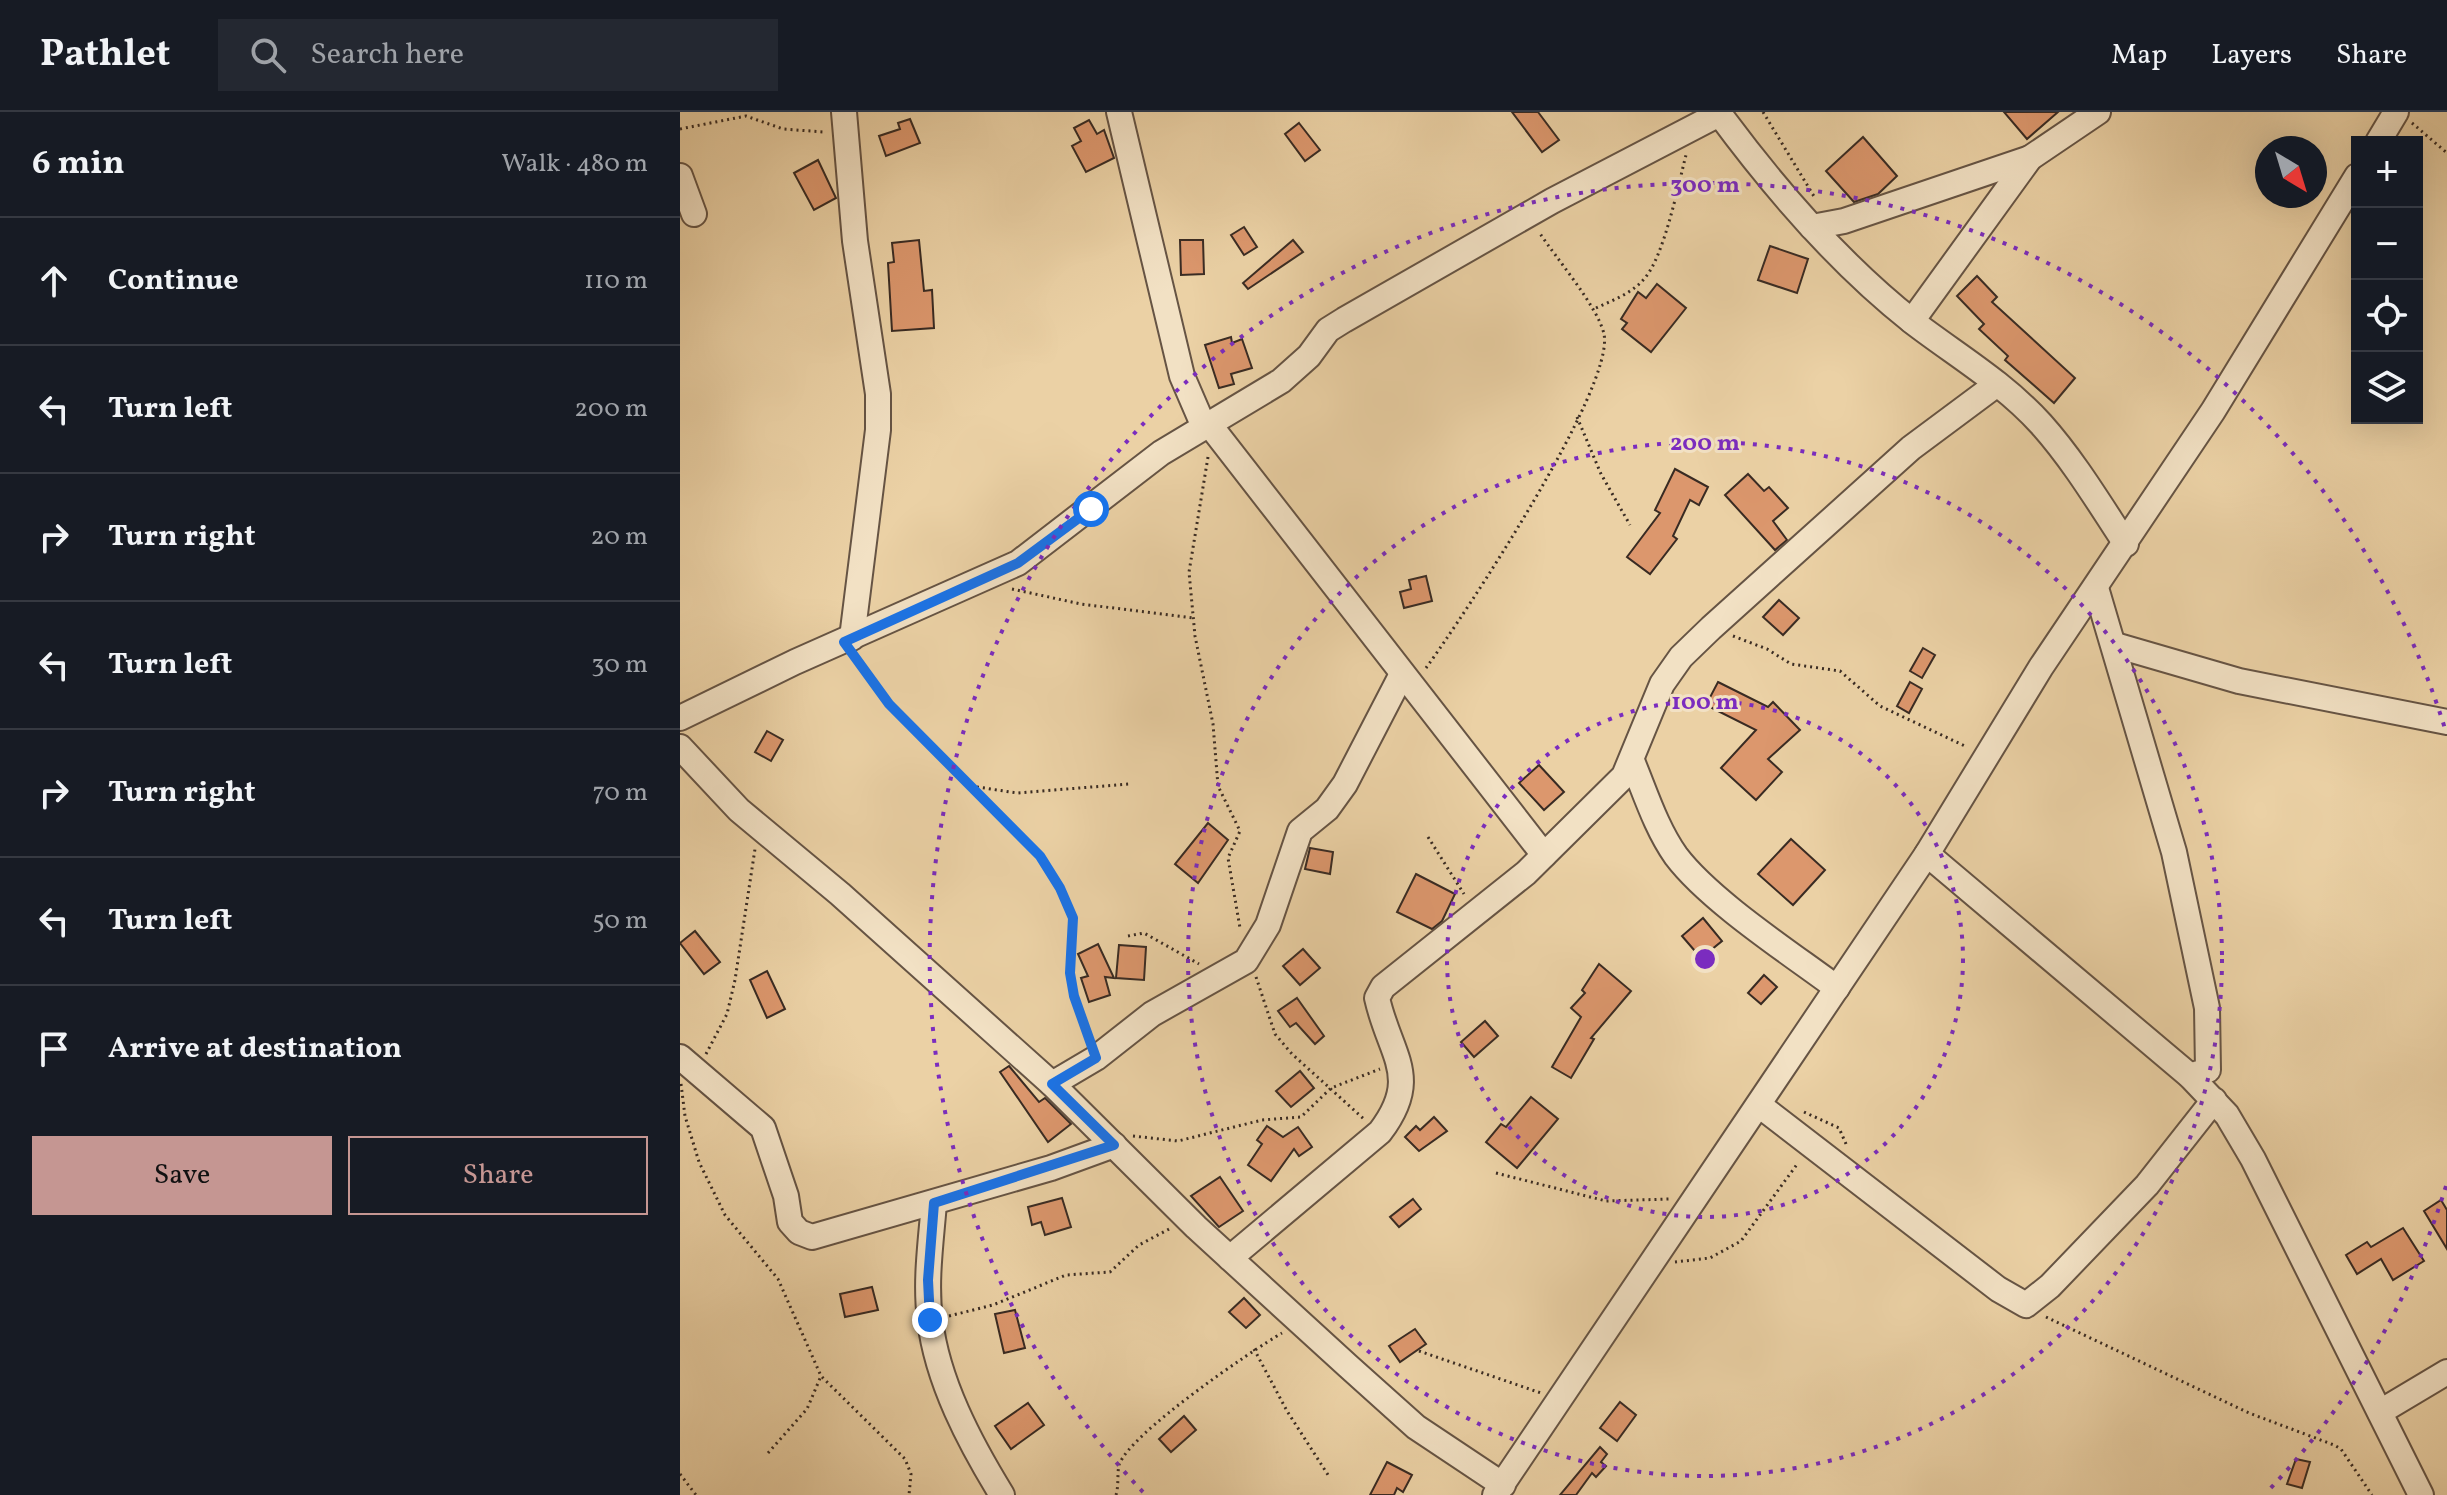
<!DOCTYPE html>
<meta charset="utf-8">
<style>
:root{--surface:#171b24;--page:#242831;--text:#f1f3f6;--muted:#9ea1a6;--line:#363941;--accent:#c59692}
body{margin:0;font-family:Vollkorn,serif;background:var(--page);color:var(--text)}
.controls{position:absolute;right:24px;top:24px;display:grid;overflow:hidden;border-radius:0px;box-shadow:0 8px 32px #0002}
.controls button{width:72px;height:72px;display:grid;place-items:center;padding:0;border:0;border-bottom:2px solid var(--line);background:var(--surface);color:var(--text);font:40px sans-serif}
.compass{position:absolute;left:1575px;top:24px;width:72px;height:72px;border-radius:50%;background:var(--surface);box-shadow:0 8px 32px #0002;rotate:142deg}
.stop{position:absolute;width:24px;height:24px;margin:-18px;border:6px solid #1a73e8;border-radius:50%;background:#fff}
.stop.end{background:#1a73e8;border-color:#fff;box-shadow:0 2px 8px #0008}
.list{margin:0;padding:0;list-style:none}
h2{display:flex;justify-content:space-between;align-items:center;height:104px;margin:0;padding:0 32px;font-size:34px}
h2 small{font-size:26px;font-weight:400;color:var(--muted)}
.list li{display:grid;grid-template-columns:52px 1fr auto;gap:24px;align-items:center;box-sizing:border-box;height:128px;padding:0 32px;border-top:2px solid var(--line)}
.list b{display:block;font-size:30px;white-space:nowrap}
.list em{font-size:26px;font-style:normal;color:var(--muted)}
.actions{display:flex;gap:16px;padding:24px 32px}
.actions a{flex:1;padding:18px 0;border:2px solid var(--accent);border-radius:0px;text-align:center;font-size:28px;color:var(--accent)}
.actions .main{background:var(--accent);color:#111}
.icon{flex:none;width:44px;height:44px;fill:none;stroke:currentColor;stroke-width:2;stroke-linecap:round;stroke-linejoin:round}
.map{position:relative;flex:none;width:1767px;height:1383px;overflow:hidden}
header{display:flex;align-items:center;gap:48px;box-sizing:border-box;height:112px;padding:0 40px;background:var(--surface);border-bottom:2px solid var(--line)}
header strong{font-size:38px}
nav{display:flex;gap:44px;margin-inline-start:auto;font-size:28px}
.search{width:560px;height:72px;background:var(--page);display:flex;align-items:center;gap:20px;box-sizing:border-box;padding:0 28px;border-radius:0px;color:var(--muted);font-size:30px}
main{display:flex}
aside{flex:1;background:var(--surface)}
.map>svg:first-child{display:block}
.building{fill:#dc976d;stroke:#392b23;stroke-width:2}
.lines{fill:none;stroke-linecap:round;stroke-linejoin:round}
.minor-casing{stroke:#665444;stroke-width:28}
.path{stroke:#392b23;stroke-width:3;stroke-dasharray:2 4;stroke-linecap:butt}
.minor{stroke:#f2e1c4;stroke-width:24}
.route{stroke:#1a73e8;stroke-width:10}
.ring{fill:none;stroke:#7b2cbf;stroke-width:4;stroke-dasharray:4 8}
.centre{fill:#7b2cbf;stroke:#f2e1c4;stroke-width:4}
.ring-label{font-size:24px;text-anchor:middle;font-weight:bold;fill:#7b2cbf;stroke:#f2e1c4;stroke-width:6;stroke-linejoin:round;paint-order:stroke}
</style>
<header>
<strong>Pathlet</strong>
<div class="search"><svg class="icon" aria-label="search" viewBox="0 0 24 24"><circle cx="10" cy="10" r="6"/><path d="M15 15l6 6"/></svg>Search here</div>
<nav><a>Map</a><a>Layers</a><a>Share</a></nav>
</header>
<main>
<aside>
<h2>6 min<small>Walk · 480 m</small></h2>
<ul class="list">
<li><svg class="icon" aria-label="ahead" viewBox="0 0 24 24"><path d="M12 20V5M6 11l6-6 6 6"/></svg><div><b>Continue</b></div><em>110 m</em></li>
<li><svg class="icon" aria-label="left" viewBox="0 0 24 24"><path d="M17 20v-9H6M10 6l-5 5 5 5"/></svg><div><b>Turn left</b></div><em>200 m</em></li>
<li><svg class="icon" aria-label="right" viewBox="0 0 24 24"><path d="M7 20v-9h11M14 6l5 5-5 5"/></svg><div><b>Turn right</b></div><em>20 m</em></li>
<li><svg class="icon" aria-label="left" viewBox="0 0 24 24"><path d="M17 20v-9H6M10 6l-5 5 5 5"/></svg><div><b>Turn left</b></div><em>30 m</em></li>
<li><svg class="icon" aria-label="right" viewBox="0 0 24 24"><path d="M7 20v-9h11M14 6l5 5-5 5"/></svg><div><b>Turn right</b></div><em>70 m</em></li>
<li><svg class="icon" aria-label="left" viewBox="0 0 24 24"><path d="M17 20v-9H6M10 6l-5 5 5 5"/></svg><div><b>Turn left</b></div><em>50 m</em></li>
<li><svg class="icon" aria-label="arrive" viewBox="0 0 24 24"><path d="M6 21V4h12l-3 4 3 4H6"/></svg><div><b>Arrive at destination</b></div></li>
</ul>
<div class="actions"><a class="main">Save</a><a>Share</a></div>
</aside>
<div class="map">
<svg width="1767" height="1383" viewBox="0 0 1767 1383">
<rect width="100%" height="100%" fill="#ebd1a5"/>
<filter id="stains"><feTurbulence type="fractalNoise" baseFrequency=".0025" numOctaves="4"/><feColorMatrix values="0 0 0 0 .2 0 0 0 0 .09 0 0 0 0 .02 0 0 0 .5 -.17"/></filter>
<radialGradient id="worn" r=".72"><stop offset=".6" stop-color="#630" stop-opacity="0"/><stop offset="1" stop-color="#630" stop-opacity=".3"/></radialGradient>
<g class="building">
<path d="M832,0H858L879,28L862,40Z"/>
<path d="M1324,0H1378L1347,27Z"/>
<path d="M230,7L240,31L206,44L199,24L220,17L218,11Z"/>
<path d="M409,8L417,22L424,18L434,46L406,60L392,34L401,29L394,16Z"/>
<path d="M619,11L640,38L625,49L605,22Z"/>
<path d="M1183,25L1217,64L1198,82L1174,90L1146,59Z"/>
<path d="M138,48L156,86L134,98L114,61Z"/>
<path d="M564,115L577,135L564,143L551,123Z"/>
<path d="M239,128L244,179L252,178L254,216L212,219L208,151L214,150L212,131Z"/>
<path d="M500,128H523L524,162L501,163Z"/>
<path d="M613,128L623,140L568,177L563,171Z"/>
<path d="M1090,134L1128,147L1117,181L1078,168Z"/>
<path d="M1297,164L1317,185L1312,190L1395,266L1374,291L1325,248L1328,244L1299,217L1304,212L1277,184Z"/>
<path d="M977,172L1006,196L971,240L942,217L947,211L941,207L958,180L966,186Z"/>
<path d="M551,225L552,231L562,227L572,256L551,262L554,272L539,276L525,233Z"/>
<path d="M995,357L1028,375L1019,393L1010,388L993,424L997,427L970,462L947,445L980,401L975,398Z"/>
<path d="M1068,362L1084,379L1089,375L1108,396L1093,409L1107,428L1095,438L1045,383Z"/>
<path d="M746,464L752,489L724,496L720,480L731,477L729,468Z"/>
<path d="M1099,488L1119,506L1103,523L1083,505Z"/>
<path d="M1243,536L1255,543L1242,566L1230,559Z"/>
<path d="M1038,570L1088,595L1093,590L1120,618L1088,647L1102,660L1076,688L1041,656L1076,618L1026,593Z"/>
<path d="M1230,570L1242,577L1229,601L1217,594Z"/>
<path d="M87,619L103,628L91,649L75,640Z"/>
<path d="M859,653L884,680L864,698L839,671Z"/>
<path d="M528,711L548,728L518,771L495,752Z"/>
<path d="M1111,727L1145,758L1113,793L1078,762Z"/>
<path d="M630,736L653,740L650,762L625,757Z"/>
<path d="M736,762L775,782L762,809L752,817L717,800Z"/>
<path d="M1023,806L1042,829L1021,846L1002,824Z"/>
<path d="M15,819L40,850L24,862L0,831Z"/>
<path d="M418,832L434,866L425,865L430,883L409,890L401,866L408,864L398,842Z"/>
<path d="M439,833L466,835L464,868L436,866Z"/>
<path d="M623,837L640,856L620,873L603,854Z"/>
<path d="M919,852L951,879L911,926L914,927L891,966L872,955L901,905L891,896L905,881L902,878Z"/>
<path d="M87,859L105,897L87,906L70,868Z"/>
<path d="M1084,863L1097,875L1081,892L1068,881Z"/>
<path d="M617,886L644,924L635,932L616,911L610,915L598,899Z"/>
<path d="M805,909L818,924L794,945L781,930Z"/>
<path d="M329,954L359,990L365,986L391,1012L368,1030L320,960Z"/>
<path d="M620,959L634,976L611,995L596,979Z"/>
<path d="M851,985L878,1007L837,1056L806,1030L821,1012L826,1015Z"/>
<path d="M754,1005L767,1019L739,1039L725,1025L736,1014L740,1018Z"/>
<path d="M587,1014L603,1025L618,1015L632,1035L619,1044L614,1037L591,1069L568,1053L582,1032L577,1028Z"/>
<path d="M540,1065L563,1099L539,1115L511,1084Z"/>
<path d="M382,1086L391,1115L365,1123L361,1110L352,1113L348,1095Z"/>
<path d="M733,1087L741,1097L719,1115L710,1105Z"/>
<path d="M1761,1088L1767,1098V1137L1744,1099Z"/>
<path d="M1723,1116L1744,1149L1713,1168L1701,1147L1677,1162L1666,1143L1687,1130L1691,1135Z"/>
<path d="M192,1175L198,1198L165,1205L160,1182Z"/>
<path d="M564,1186L580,1203L566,1216L549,1200Z"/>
<path d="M335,1198L345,1236L324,1241L315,1202Z"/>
<path d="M735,1217L746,1232L720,1250L709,1234Z"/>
<path d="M940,1290L956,1303L937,1329L920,1316Z"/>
<path d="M348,1291L364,1313L331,1337L315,1314Z"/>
<path d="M504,1304L516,1318L491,1340L479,1327Z"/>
<path d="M920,1335L927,1342L921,1350L926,1354L916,1365L912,1361L896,1383H880Z"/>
<path d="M1616,1347L1630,1350L1622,1376L1607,1372Z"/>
<path d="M707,1350L732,1363L723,1380L717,1376L714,1383H690Z"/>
</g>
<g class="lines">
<defs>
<g id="minor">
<path d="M164,0L175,129L198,282V318L172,526"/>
<path d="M439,0L502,264L524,315"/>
<path d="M1038,0C1094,76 1158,151 1233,210C1276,243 1324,271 1361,312C1394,349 1419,391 1446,432"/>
<path d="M1698,30L1716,0"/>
<path d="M0,64L14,102"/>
<path d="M1132,115L1164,109L1350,46"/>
<path d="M1232,209L1350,46L1418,0"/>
<path d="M529,312L864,743"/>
<path d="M1416,476L1494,740L1527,896L1528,958L1510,964"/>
<path d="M1435,533L1559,569L1767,610"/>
<path d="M0,606L115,550L338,451L481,341L601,269L629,244L648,218L664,208L872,89L1039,2"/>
<path d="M0,635L59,698L160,782L372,972L516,1115L668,1254L736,1315L823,1373"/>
<path d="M952,649C965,680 976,716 996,744C1030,789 1110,841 1157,876"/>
<path d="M1247,742L1510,964L1547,1003L1573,1047L1741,1383"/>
<path d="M0,945L83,1016L106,1084L110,1110L119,1120L132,1125L371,1056L434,1033"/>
<path d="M372,972L416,946L472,902L566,849L588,813L620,719L647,697L665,672L722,562"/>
<path d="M1079,993L1318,1177L1346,1193L1370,1174L1467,1073L1534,988"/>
<path d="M254,1091C251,1129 245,1169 250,1208C257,1269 290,1331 322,1383"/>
<path d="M550,1146L700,1020C742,965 710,944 697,886L703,875L846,761L944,664L982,572L1001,545L1031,516L1231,336L1317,272"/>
<path d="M1700,1300L1767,1260"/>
<path d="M815,1383L1247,742L1361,555L1533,299L1677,64"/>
</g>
</defs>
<use href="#minor" class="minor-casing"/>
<g class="path">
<path d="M1083,0L1135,86"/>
<path d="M1732,11L1767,41"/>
<path d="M0,17L66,4L103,17L144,20"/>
<path d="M916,196C933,188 951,182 964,167C984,145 998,74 1006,43"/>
<path d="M897,305L921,362L950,413"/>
<path d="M528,345L509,460L515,524L533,612L538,674L560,719L548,746L560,816"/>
<path d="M332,477L401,492L514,506"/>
<path d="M1053,524L1087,537L1111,552L1160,559L1200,594L1287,635"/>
<path d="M174,545L209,592L360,744L380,776L393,806L390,861L409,928"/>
<path d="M746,556C783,505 935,276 924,222C918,195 876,146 859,120"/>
<path d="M291,674L337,681L449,672"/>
<path d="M748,725L784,782"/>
<path d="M448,824L464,821L519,852"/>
<path d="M576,865L595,922L612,942L685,1008"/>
<path d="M26,942L47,902L55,868L75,737"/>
<path d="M1,972L5,1004L19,1050L45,1103L98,1167L141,1264L225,1347L231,1362L229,1383"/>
<path d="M1124,1000L1159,1016L1166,1032"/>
<path d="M453,1024L498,1029L582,1008L621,1005L651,976L700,957"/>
<path d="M816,1061L926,1089L989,1087"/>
<path d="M995,1150L1030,1146L1061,1129L1118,1051"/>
<path d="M269,1204L313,1193L386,1163L430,1160L459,1133L491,1116"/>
<path d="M1366,1205L1569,1301L1654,1333L1661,1337L1692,1383"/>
<path d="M574,1237L607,1299L650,1366"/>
<path d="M739,1239L861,1281"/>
<path d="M88,1341L127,1297L141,1264"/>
<path d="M0,1362L16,1383"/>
<path d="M436,1383C439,1373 437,1362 439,1353C449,1322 571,1239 602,1221"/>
</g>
<use href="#minor" class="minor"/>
</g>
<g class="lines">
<path class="route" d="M250,1208L248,1168L254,1091L434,1033L372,972L416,946L394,884L390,861L393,806L380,776L360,744L209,592L164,530L338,451L411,397"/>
</g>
<g class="ring">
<circle cx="1025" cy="847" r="258"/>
<circle cx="1025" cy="847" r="517"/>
<path d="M1766 1074A775 775 0 0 1 1587 1380M463 1380A775 775 0 1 1 1766 620"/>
</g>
<circle cx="1025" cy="847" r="12" class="centre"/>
<g class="ring-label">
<text x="1025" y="80">300 m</text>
<text x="1025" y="338">200 m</text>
<text x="1025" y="597">100 m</text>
</g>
<rect width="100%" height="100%" filter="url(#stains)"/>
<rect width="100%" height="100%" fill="url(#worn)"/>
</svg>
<div class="controls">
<button>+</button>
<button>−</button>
<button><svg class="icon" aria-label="locate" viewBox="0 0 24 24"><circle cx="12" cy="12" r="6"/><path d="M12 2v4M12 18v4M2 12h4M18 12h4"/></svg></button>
<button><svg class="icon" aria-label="layers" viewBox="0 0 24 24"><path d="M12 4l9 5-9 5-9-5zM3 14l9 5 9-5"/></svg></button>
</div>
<svg class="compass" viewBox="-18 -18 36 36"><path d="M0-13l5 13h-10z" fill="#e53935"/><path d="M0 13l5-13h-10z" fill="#9ea1a6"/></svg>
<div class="stop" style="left:411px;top:397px"></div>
<div class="stop end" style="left:250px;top:1208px"></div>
</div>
</main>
